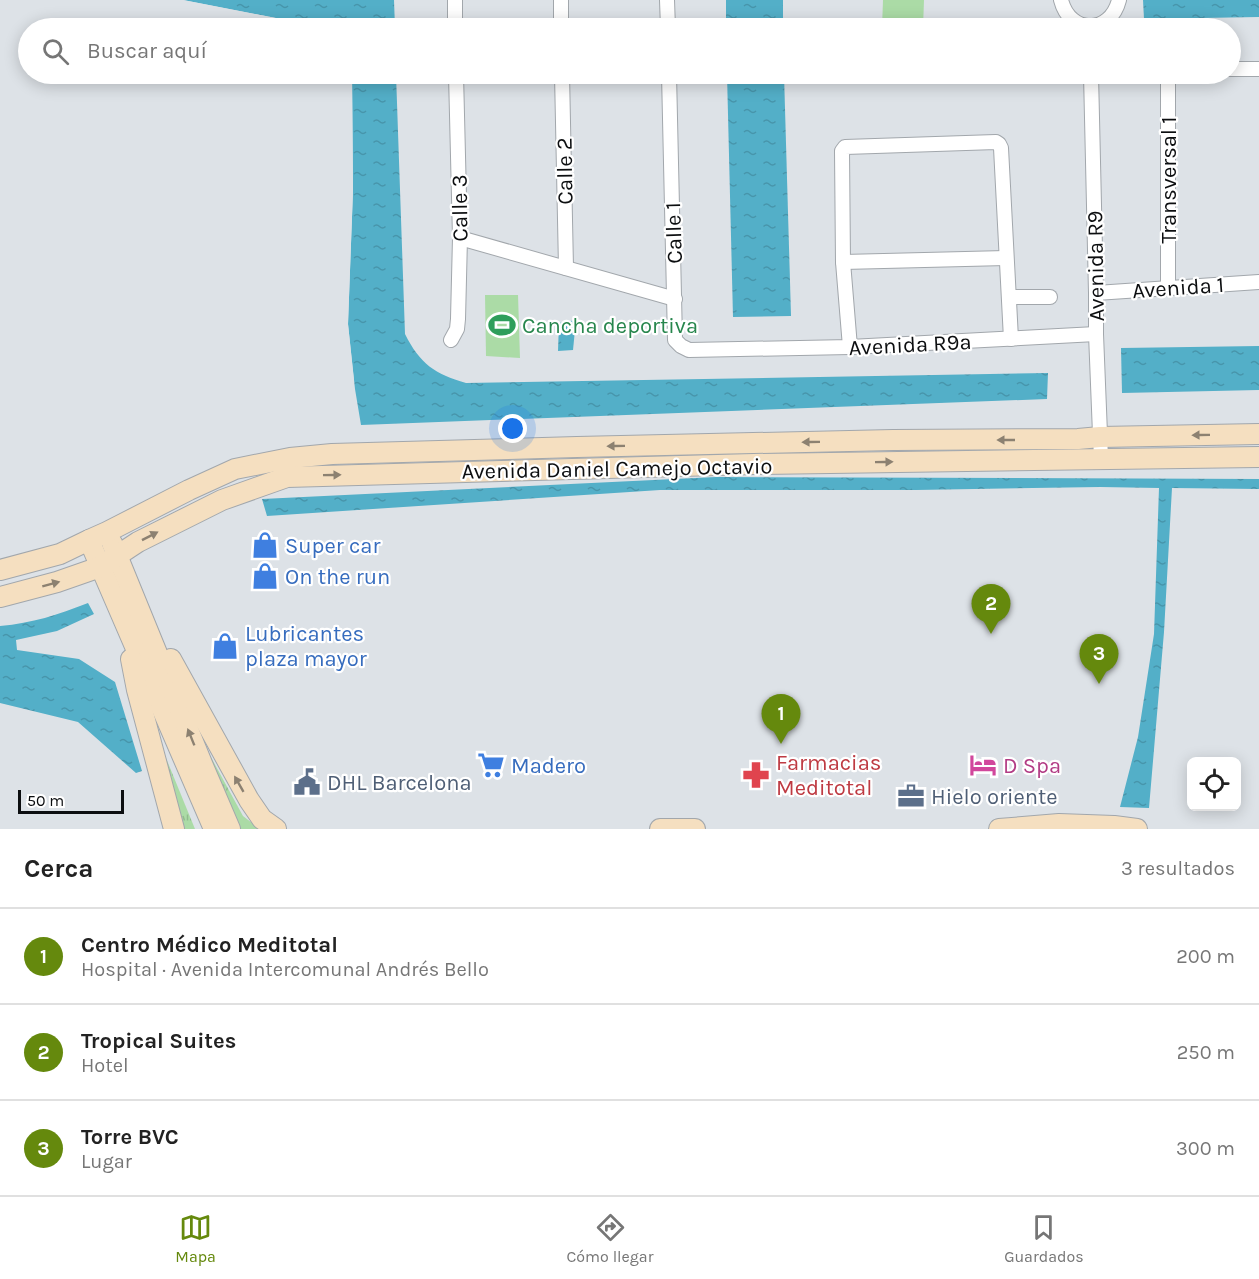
<!DOCTYPE html>
<html lang="es">
<meta charset="utf-8">
<style>
:root{--surface:#fff;--page:#f6f6f6;--text:#222;--muted:#767676;--line:#e0e0e0;--accent:#65890d}
body{margin:0;font-family:Karla,sans-serif;background:var(--page);color:var(--text)}
.controls{position:absolute;right:18px;bottom:18px;display:grid;overflow:hidden;border-radius:9px;box-shadow:0 3px 15px #0003}
.controls button{width:54px;height:54px;display:grid;place-items:center;padding:0;border:0;border-bottom:2px solid var(--line);background:var(--surface);color:var(--text);font:30px sans-serif}
.scale{position:absolute;left:18px;bottom:15px;width:106px;box-sizing:border-box;padding-left:6px;border:3px solid #0c0e10;border-top:0;font-size:16px;line-height:21px;white-space:nowrap;color:#0c0e10;-webkit-text-stroke:4px #fff;paint-order:stroke}
.you{position:absolute;left:513px;top:429px;width:21px;height:21px;margin:-15px;border:4px solid #fff;border-radius:50%;background:#1a73e8;box-shadow:0 0 0 9px #1a73e833}
.badge{display:grid;place-items:center;width:39px;height:39px;border-radius:50%;background:var(--accent);color:#fff;font-size:20px;font-weight:700}
.pin{position:absolute;translate:-50% -50px;filter:drop-shadow(0 2px 3px #0008)}
.pin::after{content:'';position:absolute;top:32px;width:21px;height:18px;background:inherit;clip-path:polygon(0 0,100% 0,50% 100%)}
.list{margin:0;padding:0;list-style:none}
h2{display:flex;justify-content:space-between;align-items:center;height:78px;margin:0;padding:0 24px;font-size:26px}
h2 small{font-size:20px;font-weight:400;color:var(--muted)}
.list li{display:grid;grid-template-columns:39px 1fr auto;gap:18px;align-items:center;box-sizing:border-box;height:96px;padding:0 24px;border-top:2px solid var(--line)}
.list b{display:block;font-size:22px;white-space:nowrap}
.list p{margin:0;font-size:20px;white-space:nowrap;color:var(--muted)}
.list em{font-size:20px;font-style:normal;color:var(--muted)}
.icon{flex:none;width:33px;height:33px;fill:none;stroke:currentColor;stroke-width:2;stroke-linecap:round;stroke-linejoin:round}
.map{position:relative;flex:none;width:1259px;height:829px;overflow:hidden}
.search{position:absolute;background:var(--surface);box-shadow:0 3px 15px #0003;left:18px;right:18px;top:18px;height:66px;display:flex;align-items:center;gap:15px;box-sizing:border-box;padding:0 21px;border-radius:33px;color:var(--muted);font-size:22px}
.sheet{height:366px;background:var(--surface)}
nav{display:flex;justify-content:space-around;align-items:center;box-sizing:border-box;height:84px;border-top:2px solid var(--line);background:var(--surface);font-size:16px;color:var(--muted)}
nav a{display:grid;justify-items:center;gap:3px}
nav .on{color:var(--accent)}
.map>svg:first-child{display:block}
.park{fill:url(#park-tufts)}
.pitch{fill:#abdba6}
.water{fill:url(#water-ripples)}
.pier{fill:#dde2e7}
.lines{fill:none;stroke-linecap:round;stroke-linejoin:round}
.street-casing{stroke:#a2a7ac;stroke-width:16}
.secondary-casing{stroke:#a2a7ac;stroke-width:22}
.street{stroke:#fff;stroke-width:14}
.secondary{stroke:#f5dfc0;stroke-width:20}
.oneway{fill:#8c8171}
.labels{text-anchor:middle;stroke-width:4.5;stroke-linejoin:round;paint-order:stroke}
.street-label{font-size:22px;fill:#0c0e10;stroke:#fff}
.leisure-label{font-size:22px;fill:#27864d;stroke:#fff;text-anchor:start}
.shop-label{font-size:22px;fill:#366cbe;stroke:#fff;text-anchor:start}
.health-label{font-size:22px;fill:#be3a42;stroke:#fff;text-anchor:start}
.hotel-label{font-size:22px;fill:#b23c85;stroke:#fff;text-anchor:start}
.service-label{font-size:22px;fill:#4e5e75;stroke:#fff;text-anchor:start}
</style>
<div class="map">
<svg width="1259" height="829" viewBox="0 0 1259 829">
<defs>
<pattern id="park-tufts" width="24" height="20" patternUnits="userSpaceOnUse" patternTransform="scale(1.5)"><rect width="24" height="20" fill="#abdba6"/><path d="M3 7l-1-3M5 7V3M7 7l1-3M15 17l-1-3M17 17v-4M19 17l1-3" fill="none" stroke="#92bb8e"/></pattern>
<pattern id="water-ripples" width="26" height="14" patternUnits="userSpaceOnUse" patternTransform="scale(1.5)"><rect width="26" height="14" fill="#53afc8"/><path d="M2 4q2-2 4 0t4 0M15 11q2-2 4 0t4 0" fill="none" stroke="#4795ab"/></pattern>
</defs>
<rect width="100%" height="100%" fill="#dde2e7"/>
<g class="park">
<path d="M157,736L195,829H175Z"/>
<path d="M200,737L243,816L260,829H238Z"/>
</g>
<g class="pitch">
<path d="M883,0H924L923,28H882Z"/>
<path d="M485,295H518L520,358L486,356Z"/>
</g>
<g class="water">
<path d="M183,0H394L395,28H327Z"/>
<rect x="726" y="0" width="57" height="28"/>
<path d="M1143,0H1259V17L1144,19Z"/>
<path d="M352,74H396L405,334C420,364 435,374 466,383L1048,373L1047,399L361,425L355,389L348,324L353,190Z"/>
<path d="M727,74H784L791,316L733,317Z"/>
<path d="M576,320L573,350L558,351L559,323Z"/>
<path d="M1259,346V390L1122,393L1121,348Z"/>
<path d="M716,477L1259,479V489L1172,488L1164,632L1149,808L1120,807L1138,737L1154,634L1159,488L1100,487L916,490H660L267,516L262,499Z"/>
<path d="M88,603L94,614L57,631L16,640L17,650L79,659L115,682L142,771L136,773L78,722L0,703V626C33,623 57,615 88,603Z"/>
</g>
<g class="pier">
<path d="M180,0H183L327,28H312L182,3Z"/>
<path d="M349,74H352L353,190L348,324L354,381H351L345,324L350,190Z"/>
</g>
<g class="lines">
<defs>
<g id="street">
<path d="M455,0V28"/>
<path d="M561,0V28"/>
<path d="M667,0L668,28"/>
<path d="M1061,0C1070,35 1110,35 1119,0"/>
<path d="M1230,69H1259"/>
<path d="M562,74L566,268"/>
<path d="M669,74L675,340L681,346L689,350L850,347L1096,334"/>
<path d="M1091,74L1096,293V334L1101,459"/>
<path d="M1168,74V287"/>
<path d="M460,238L675,299"/>
<path d="M843,262L1006,258"/>
<path d="M1096,293L1259,282"/>
<path d="M1009,297H1050"/>
<path d="M451,340L457,329L458,319L460,238L456,74"/>
<path d="M850,347L843,262L842,151L845,147L996,142L999,144L1001,148L1011,339"/>
</g>
<g id="secondary">
<path d="M89,540L214,829"/>
<path d="M112,543L203,766L230,829"/>
<path d="M0,570L60,554L89,540L107,532L189,490L235,469L290,458L332,454L577,447L893,440L1078,439L1100,437L1259,434"/>
<path d="M0,597L57,582L100,567L138,542L222,500L287,477L754,464L1259,457"/>
<path d="M131,659L137,690L174,829"/>
<path d="M171,659L249,800L262,819L276,829"/>
<path d="M660,829H695"/>
<path d="M999,829L1059,824L1114,826L1137,829"/>
</g>
</defs>
<use href="#street" class="street-casing"/>
<use href="#secondary" class="secondary-casing"/>
<use href="#street" class="street"/>
<use href="#secondary" class="secondary"/>
</g>
<defs><path id="oneway-solid" d="M-6-.8H1V-3.2L6.5 0L1 3.2V.8H-6Z" transform="scale(1.5)"/></defs>
<g class="oneway">
<use href="#oneway-solid" transform="translate(1201 435) rotate(179)"/>
<use href="#oneway-solid" transform="translate(1006 440) rotate(180)"/>
<use href="#oneway-solid" transform="translate(811 442) rotate(179)"/>
<use href="#oneway-solid" transform="translate(616 446) rotate(179)"/>
<use href="#oneway-solid" transform="translate(884 462) rotate(-1)"/>
<use href="#oneway-solid" transform="translate(332 475) rotate(-1)"/>
<use href="#oneway-solid" transform="translate(150 536) rotate(-27)"/>
<use href="#oneway-solid" transform="translate(51 584) rotate(-15)"/>
<use href="#oneway-solid" transform="translate(191 737) rotate(-112)"/>
<use href="#oneway-solid" transform="translate(239 784) rotate(-120)"/>
</g>
<defs>
<symbol id="stadium-bare" viewBox="-9 -9 18 18"><path d="M0-5a6.5 5 0 1 0 0 10a6.5 5 0 1 0 0-10ZM-3.5-1.8h7v3.6h-7Z" fill="#2e9e5b" stroke="#fff" stroke-width="2.5" paint-order="stroke"/></symbol>
<symbol id="shop-bare" viewBox="-9 -9 18 18"><path d="M-5-2.5h2.3a2.7 3.5 0 0 1 5.4 0H5L5.5 6h-11ZM-1.5-2.5h3a1.5 2.3 0 0 0-3 0Z" fill="#3f7fe0" stroke="#fff" stroke-width="2.5" paint-order="stroke"/></symbol>
<symbol id="supermarket-bare" viewBox="-9 -9 18 18"><path d="M-6-5.5h2.5l.6 2H6L4.5 2H-2.5L-4.4-4H-6ZM-1.5 3.2a1.3 1.3 0 1 0 .1 0ZM3 3.2a1.3 1.3 0 1 0 .1 0Z" fill="#3f7fe0" stroke="#fff" stroke-width="2.5" paint-order="stroke"/></symbol>
<symbol id="hotel-bare" viewBox="-9 -9 18 18"><path d="M-6-4.5h1.5V1H6V5H4.5V3h-9V5H-6ZM-4 0a1.8 1.8 0 1 1 3.6 0ZM.5 0V-2.5h3Q6-2.5 6 0Z" fill="#d1479c" stroke="#fff" stroke-width="2.5" paint-order="stroke"/></symbol>
<symbol id="pharmacy-bare" viewBox="-9 -9 18 18"><path d="M-2-6h4v4h4v4h-4v4h-4v-4h-4v-4h4Z" fill="#e0444e" stroke="#fff" stroke-width="2.5" paint-order="stroke"/></symbol>
<symbol id="civic-bare" viewBox="-9 -9 18 18"><path d="M-.6-6.5H3V-4.5H.6V-3L4-1V1h2V6H-6V1h2V-1L-.6-3ZM-1.2 2.5V6h2.4V2.5Z" fill="#5c6f8a" stroke="#fff" stroke-width="2.5" paint-order="stroke"/></symbol>
<symbol id="office-bare" viewBox="-9 -9 18 18"><path d="M-6-3h4V-5.5h4V-3h4V5H-6ZM-1-4.5V-3h2v-1.5ZM-6 0V1H6V0Z" fill="#5c6f8a" stroke="#fff" stroke-width="2.5" paint-order="stroke"/></symbol>
</defs>
<g fill-rule="evenodd">
<use href="#stadium-bare" x="483" y="306" width="38" height="38"/>
<use href="#shop-bare" x="246" y="526" width="38" height="38"/>
<use href="#shop-bare" x="246" y="557" width="38" height="38"/>
<use href="#shop-bare" x="206" y="627" width="38" height="38"/>
<use href="#supermarket-bare" x="472" y="746" width="38" height="38"/>
<use href="#hotel-bare" x="964" y="746" width="38" height="38"/>
<use href="#pharmacy-bare" x="737" y="756" width="38" height="38"/>
<use href="#civic-bare" x="288" y="763" width="38" height="38"/>
<use href="#office-bare" x="892" y="777" width="38" height="38"/>
</g>
<g class="labels">
<g class="street-label">
<text transform="translate(564 171) rotate(-91)" y="8">Calle 2</text>
<text transform="translate(1168 180) rotate(-90)" y="8">Transversal 1</text>
<text transform="translate(459 208) rotate(-91)" y="8">Calle 3</text>
<text transform="translate(673 233) rotate(-92)" y="8">Calle 1</text>
<text transform="translate(1095 266) rotate(-91)" y="8">Avenida R9</text>
<text transform="translate(1178 287) rotate(-4)" y="8">Avenida 1</text>
<text transform="translate(910 344) rotate(-3)" y="8">Avenida R9a</text>
<text transform="translate(617 468) rotate(-1)" y="8">Avenida Daniel Camejo Octavio</text>
</g>
<g class="leisure-label">
<text x="522" y="333">Cancha deportiva</text>
</g>
<g class="shop-label">
<text x="285" y="553">Super car</text>
<text x="285" y="584">On the run</text>
<text x="245" y="641">Lubricantes<tspan x="245" dy="25">plaza mayor</tspan></text>
<text x="511" y="773">Madero</text>
</g>
<g class="health-label">
<text x="776" y="770">Farmacias<tspan x="776" dy="25">Meditotal</tspan></text>
</g>
<g class="hotel-label">
<text x="1003" y="773">D Spa</text>
</g>
<g class="service-label">
<text x="327" y="790">DHL Barcelona</text>
<text x="931" y="804">Hielo oriente</text>
</g>
</g>
</svg>
<div class="controls">
<button><svg class="icon" aria-label="locate" viewBox="0 0 24 24"><circle cx="12" cy="12" r="6"/><path d="M12 2v4M12 18v4M2 12h4M18 12h4"/></svg></button>
</div>
<div class="scale">50 m</div>
<div class="you"></div>
<div class="pin badge" style="left:781px;top:744px">1</div>
<div class="pin badge" style="left:991px;top:634px">2</div>
<div class="pin badge" style="left:1099px;top:684px">3</div>
<div class="search"><svg class="icon" aria-label="search" viewBox="0 0 24 24"><circle cx="10" cy="10" r="6"/><path d="M15 15l6 6"/></svg>Buscar aquí</div>
</div>
<section class="sheet">
<h2>Cerca<small>3 resultados</small></h2>
<ul class="list">
<li><span class="badge">1</span><div><b>Centro Médico Meditotal</b><p>Hospital · Avenida Intercomunal Andrés Bello</p></div><em>200 m</em></li>
<li><span class="badge">2</span><div><b>Tropical Suites</b><p>Hotel</p></div><em>250 m</em></li>
<li><span class="badge">3</span><div><b>Torre BVC</b><p>Lugar</p></div><em>300 m</em></li>
</ul>
</section>
<nav>
<a class="on"><svg class="icon" aria-label="map" viewBox="0 0 24 24"><path d="M3 6l6-2 6 2 6-2v14l-6 2-6-2-6 2zM9 4v14M15 6v14"/></svg>Mapa</a>
<a><svg class="icon" aria-label="directions" viewBox="0 0 24 24"><path d="M12 3l9 9-9 9-9-9zM9 14v-3h6M13 9l2 2-2 2"/></svg>Cómo llegar</a>
<a><svg class="icon" aria-label="saved" viewBox="0 0 24 24"><path d="M7 4h10v16l-5-4-5 4z"/></svg>Guardados</a>
</nav>
